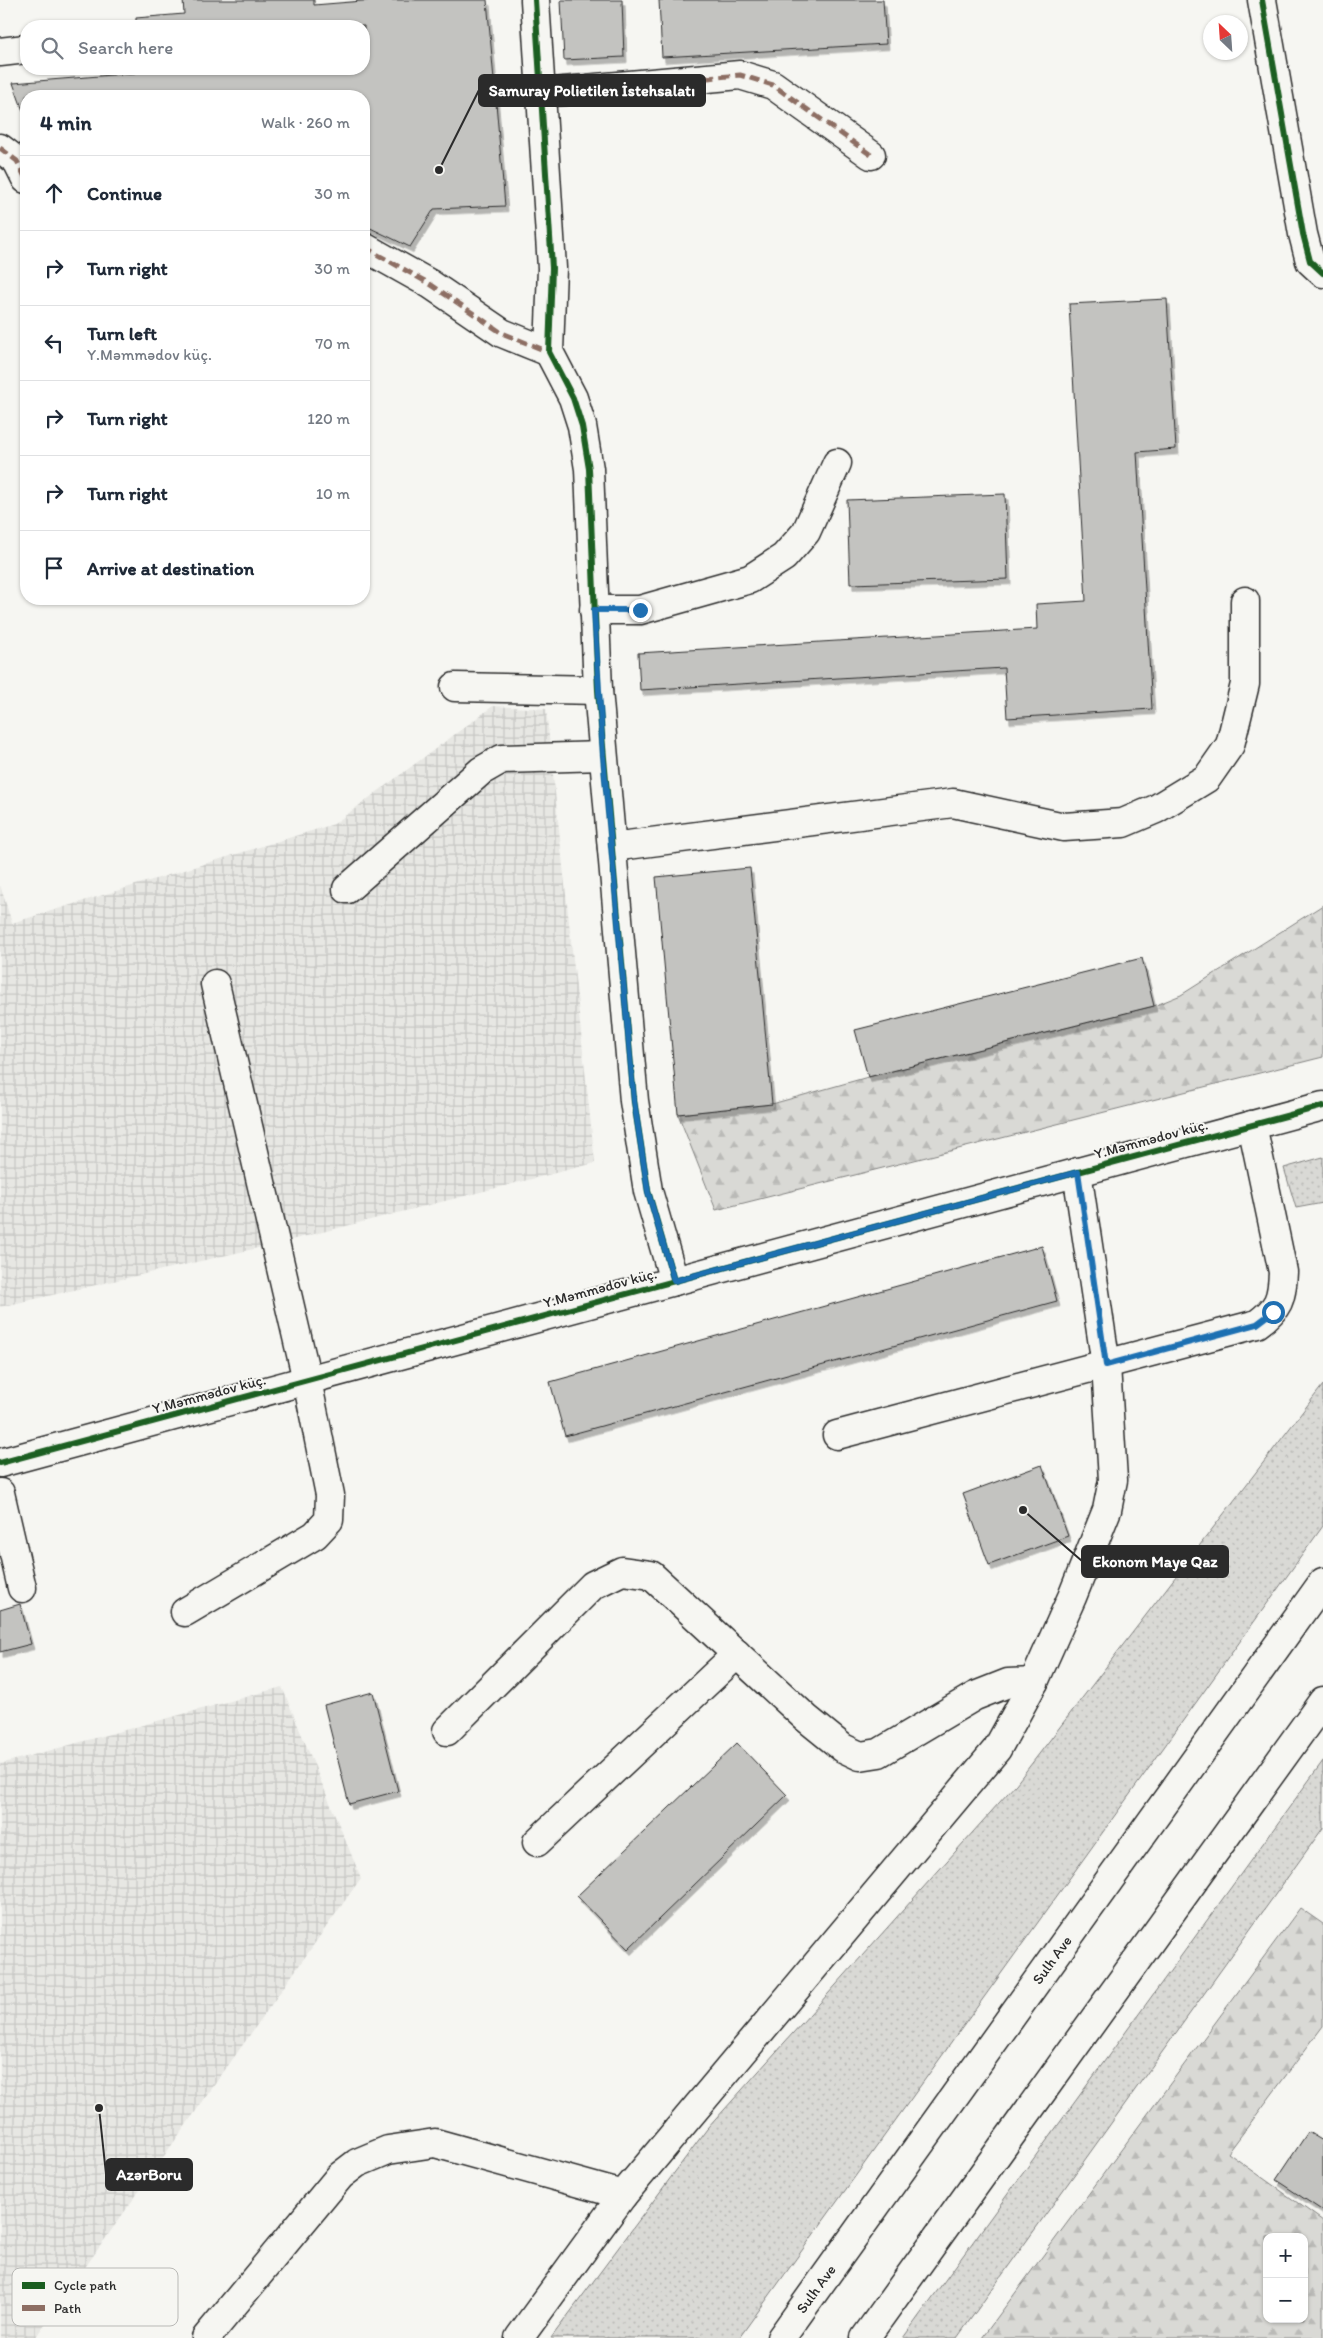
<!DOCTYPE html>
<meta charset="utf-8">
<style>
:root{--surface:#fff;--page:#f6f6f7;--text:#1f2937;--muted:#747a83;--line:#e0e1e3}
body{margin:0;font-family:Itim,sans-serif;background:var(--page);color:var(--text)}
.controls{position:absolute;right:15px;bottom:15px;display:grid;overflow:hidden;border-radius:10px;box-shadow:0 1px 4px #0004}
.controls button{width:45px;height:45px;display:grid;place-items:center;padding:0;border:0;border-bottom:1px solid var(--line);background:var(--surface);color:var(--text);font:25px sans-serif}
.compass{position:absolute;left:1203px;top:15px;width:45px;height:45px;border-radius:50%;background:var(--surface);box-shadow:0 1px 4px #0004;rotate:335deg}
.stop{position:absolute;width:15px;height:15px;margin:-11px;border:4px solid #1f6fb2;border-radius:50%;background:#fff}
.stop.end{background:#1f6fb2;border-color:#fff;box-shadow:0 1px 5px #0008}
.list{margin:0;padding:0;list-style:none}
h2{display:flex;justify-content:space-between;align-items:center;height:65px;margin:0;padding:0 20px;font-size:21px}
h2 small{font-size:16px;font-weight:400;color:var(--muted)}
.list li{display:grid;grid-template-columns:32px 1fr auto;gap:15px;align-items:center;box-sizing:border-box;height:75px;padding:0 20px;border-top:1px solid var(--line)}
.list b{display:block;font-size:19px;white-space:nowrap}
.list p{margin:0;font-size:16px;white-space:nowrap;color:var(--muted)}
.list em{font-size:16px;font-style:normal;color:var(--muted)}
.icon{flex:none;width:28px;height:28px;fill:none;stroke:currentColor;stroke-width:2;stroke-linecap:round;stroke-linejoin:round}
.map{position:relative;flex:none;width:1323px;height:2338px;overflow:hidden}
.search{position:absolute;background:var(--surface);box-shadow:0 1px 4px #0004;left:20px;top:20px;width:350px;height:55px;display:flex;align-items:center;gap:12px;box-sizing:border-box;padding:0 18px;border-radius:20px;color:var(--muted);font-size:19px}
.panel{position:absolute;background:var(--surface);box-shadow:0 1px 4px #0004;left:20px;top:90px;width:350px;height:515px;border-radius:20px}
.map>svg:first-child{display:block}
.industrial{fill:url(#industrial-grid)}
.grass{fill:url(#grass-dots);stroke:#828280}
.forest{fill:url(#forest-firs);stroke:#828280;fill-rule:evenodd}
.building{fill:#c3c3c0;stroke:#2b2b2b;filter:url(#shadow)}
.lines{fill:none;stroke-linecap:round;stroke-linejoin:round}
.minor-casing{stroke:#2b2b2b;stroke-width:31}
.highway-casing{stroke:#2b2b2b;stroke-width:31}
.minor{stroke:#f6f6f2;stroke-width:28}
.highway{stroke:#f6f6f2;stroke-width:28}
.quiet{stroke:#8d6e63;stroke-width:5;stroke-dasharray:10 5;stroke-linecap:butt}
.cycleway-casing{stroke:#f6f6f2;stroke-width:9}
.cycleway{stroke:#1b5e20;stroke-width:6}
.route{stroke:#1f6fb2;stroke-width:6}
.labels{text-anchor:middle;stroke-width:4;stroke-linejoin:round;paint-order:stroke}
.street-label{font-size:15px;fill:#2b2b2b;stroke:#f6f6f2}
.key{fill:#f6f6f2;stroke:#b9b9b6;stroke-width:1}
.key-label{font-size:14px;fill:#2b2b2b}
.leader{fill:none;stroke:#2b2b2b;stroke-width:2}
.callout-dot{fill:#2b2b2b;stroke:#f6f6f2;stroke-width:2}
.callout{fill:#2b2b2b;stroke:#2b2b2b;stroke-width:2}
.callout-label{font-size:16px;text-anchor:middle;font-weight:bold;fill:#fff}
</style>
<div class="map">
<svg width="1323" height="2338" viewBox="0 0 1323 2338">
<defs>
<pattern id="industrial-grid" width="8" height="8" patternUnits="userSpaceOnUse" patternTransform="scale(1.25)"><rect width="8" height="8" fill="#e7e7e3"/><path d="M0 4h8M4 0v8" fill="none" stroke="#c6c6c3"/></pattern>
<pattern id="grass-dots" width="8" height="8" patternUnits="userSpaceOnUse" patternTransform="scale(1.25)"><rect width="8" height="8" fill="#d9d9d5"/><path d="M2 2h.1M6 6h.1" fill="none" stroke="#babab7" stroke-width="1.8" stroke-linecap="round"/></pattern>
<pattern id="forest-firs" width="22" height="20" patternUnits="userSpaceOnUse" patternTransform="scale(1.25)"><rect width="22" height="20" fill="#d9d9d5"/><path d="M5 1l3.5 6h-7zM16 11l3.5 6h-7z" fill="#babab7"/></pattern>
<filter id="shadow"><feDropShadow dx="3" dy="5.5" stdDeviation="0" flood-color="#0004"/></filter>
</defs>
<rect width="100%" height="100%" fill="#f6f6f2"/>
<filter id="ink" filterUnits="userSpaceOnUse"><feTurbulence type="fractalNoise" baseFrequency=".02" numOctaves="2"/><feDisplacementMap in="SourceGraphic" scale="10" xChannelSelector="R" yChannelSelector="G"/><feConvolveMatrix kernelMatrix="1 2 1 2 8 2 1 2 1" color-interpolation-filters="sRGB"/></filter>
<g filter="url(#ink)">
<g class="industrial">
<path d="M493,706L546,709L595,1163L275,1244L0,1307V885L12,923L334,824Z"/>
<path d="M282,1687L361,1878L35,2338H0V1764Z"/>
</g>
<g class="grass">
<path d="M1323,1157V1203L1296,1208L1284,1168Z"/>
<path d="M1323,1385V1526L739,2338H551L707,2129L1016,1784Z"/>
<path d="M1323,1761V1828L957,2338H903Z"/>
</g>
<g class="forest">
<path d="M1323,905V1057L716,1210L678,1114L772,1104L868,1077L1154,1006L1181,995Z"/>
<path d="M1300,1908L1323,1924V2026L1228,2153L1323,2221V2338H982ZM1267,2237H1304V2319H1267Z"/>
</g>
<g class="building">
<path d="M183,0H314V5L375,0H487L505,206L434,209L410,247L364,225V96H26V119L13,83L136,73V69H364V26H136V18L184,14Z"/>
<path d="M561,0H622L624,57L564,60Z"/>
<path d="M659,0H883L886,44L662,57Z"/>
<path d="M1167,299L1176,449L1137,452L1152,709L1007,718L1004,668L640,690L638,653L1037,629L1036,604L1086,601L1069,304Z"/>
<path d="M1005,494L1008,579L850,584L847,500Z"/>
<path d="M750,868L772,1104L678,1114L656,877Z"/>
<path d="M1142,958L1154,1006L868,1077L855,1030Z"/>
<path d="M1042,1246L1057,1301L565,1436L550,1382Z"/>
<path d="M1042,1465L1068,1536L989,1565L963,1494Z"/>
<path d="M20,1604L31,1644L0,1652V1610Z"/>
<path d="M373,1692L398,1791L349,1804L324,1705Z"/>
<path d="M737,1743L787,1795L628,1949L577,1896Z"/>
<path d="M1308,2132L1323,2141V2211L1276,2180Z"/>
</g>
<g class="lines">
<defs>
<g id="minor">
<path d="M535,0L552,268L549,352L573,398L582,426L589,469L598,690L634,1101L648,1191L674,1281"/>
<path d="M1262,0L1303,234L1310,261L1323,273"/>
<path d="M0,52L26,49"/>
<path d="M541,93L740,75L773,85L871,155"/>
<path d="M0,148L17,161L26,179"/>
<path d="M364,247L430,284L502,333L549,352"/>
<path d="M594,610H640L750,579L784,557L806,532L837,463"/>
<path d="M455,687L598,690"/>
<path d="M612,847L953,803L1064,827L1123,823L1156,809L1207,778L1230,745L1245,684V601"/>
<path d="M347,889L481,771L502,759L603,756"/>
<path d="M837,1435L1257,1324C1279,1308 1282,1299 1283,1272L1252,1125"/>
<path d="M0,1463L1323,1106"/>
<path d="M0,1493L22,1588"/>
<path d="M185,1612L315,1535L329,1520L330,1495L307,1380L215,984"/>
<path d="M447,1731L593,1585L622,1571L651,1575L806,1718L843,1748L860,1756L879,1753L975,1696L1008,1683L1034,1682"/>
<path d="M537,1842L737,1654"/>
<path d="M206,2338L340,2176L357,2163L388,2150L435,2143L623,2195"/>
<path d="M519,2338L623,2195L997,1749L1034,1682L1072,1597L1107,1510L1113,1480L1106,1365L1077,1172"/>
</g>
<g id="highway">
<path d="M781,2338L1323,1582"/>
<path d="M865,2338L1323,1701"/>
</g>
</defs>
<use href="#minor" class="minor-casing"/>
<use href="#highway" class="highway-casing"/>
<use href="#minor" class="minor"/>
<use href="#highway" class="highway"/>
<g class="quiet">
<path d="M541,93L740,75L773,85L871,155"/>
<path d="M0,148L17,161L26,179"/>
<path d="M364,247L430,284L502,333L549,352"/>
</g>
<defs>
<g id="cycleway">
<path d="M535,0L552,268L549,352L573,398L582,426L589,469L598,690L634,1101L648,1191L674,1281"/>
<path d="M1262,0L1303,234L1310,261L1323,273"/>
<path d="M0,1463L1323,1106"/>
</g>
</defs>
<use href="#cycleway" class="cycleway-casing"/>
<use href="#cycleway" class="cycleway"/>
</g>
</g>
<g class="lines" filter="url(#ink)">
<path class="route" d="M640,610H594L603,756L634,1101L648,1192L674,1281L1078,1172L1106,1365L1257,1324L1273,1312"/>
</g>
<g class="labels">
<g class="street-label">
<text transform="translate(1151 1139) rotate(-15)" y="5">Y.Məmmədov küç.</text>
<text transform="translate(600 1288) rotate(-15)" y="5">Y.Məmmədov küç.</text>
<text transform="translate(209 1394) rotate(-15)" y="5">Y.Məmmədov küç.</text>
<text transform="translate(1052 1960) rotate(-54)" y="5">Sulh Ave</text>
<text transform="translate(816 2289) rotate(-54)" y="5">Sulh Ave</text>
</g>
</g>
<rect x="12" y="2268" width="166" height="58" rx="8" class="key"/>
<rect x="22" y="2282" width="23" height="7" fill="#1b5e20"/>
<rect x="22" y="2305" width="23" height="6" fill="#8d6e63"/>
<g class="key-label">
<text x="54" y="2290">Cycle path</text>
<text x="54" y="2313">Path</text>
</g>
<path class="leader" d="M439 170L479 90M1023 1510L1082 1561M99 2108L106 2174"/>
<g class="callout-dot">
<circle cx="439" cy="170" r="5"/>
<circle cx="1023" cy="1510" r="5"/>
<circle cx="99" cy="2108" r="5"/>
</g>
<g class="callout">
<rect x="479" y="75" width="226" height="31" rx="5"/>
<rect x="1082" y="1546" width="146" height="31" rx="5"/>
<rect x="106" y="2159" width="86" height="31" rx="5"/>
</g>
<g class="callout-label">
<text x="592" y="96">Samuray Polietilen İstehsalatı</text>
<text x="1155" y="1567">Ekonom Maye Qaz</text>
<text x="149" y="2180">AzərBoru</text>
</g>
</svg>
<div class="controls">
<button>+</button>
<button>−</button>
</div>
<svg class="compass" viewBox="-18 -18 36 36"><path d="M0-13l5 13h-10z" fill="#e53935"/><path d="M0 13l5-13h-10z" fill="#747a83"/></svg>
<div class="stop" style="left:1273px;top:1312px"></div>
<div class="stop end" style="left:640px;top:610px"></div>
<div class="search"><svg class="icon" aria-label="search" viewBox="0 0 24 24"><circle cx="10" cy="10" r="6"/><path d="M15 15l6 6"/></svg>Search here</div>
<section class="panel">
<h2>4 min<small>Walk · 260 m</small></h2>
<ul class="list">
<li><svg class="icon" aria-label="ahead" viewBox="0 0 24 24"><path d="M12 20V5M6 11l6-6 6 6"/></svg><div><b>Continue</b></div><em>30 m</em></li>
<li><svg class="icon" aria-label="right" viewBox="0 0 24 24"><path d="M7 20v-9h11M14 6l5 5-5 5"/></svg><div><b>Turn right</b></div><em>30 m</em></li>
<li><svg class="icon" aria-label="left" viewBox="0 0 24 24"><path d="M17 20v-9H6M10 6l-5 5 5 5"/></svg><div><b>Turn left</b><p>Y.Məmmədov küç.</p></div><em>70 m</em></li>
<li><svg class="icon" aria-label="right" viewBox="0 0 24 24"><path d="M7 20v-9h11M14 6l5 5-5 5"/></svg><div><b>Turn right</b></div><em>120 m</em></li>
<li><svg class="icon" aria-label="right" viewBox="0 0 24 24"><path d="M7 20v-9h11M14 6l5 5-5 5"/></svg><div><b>Turn right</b></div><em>10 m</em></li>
<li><svg class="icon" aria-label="arrive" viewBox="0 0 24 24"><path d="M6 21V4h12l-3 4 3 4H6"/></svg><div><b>Arrive at destination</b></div></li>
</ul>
</section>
</div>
